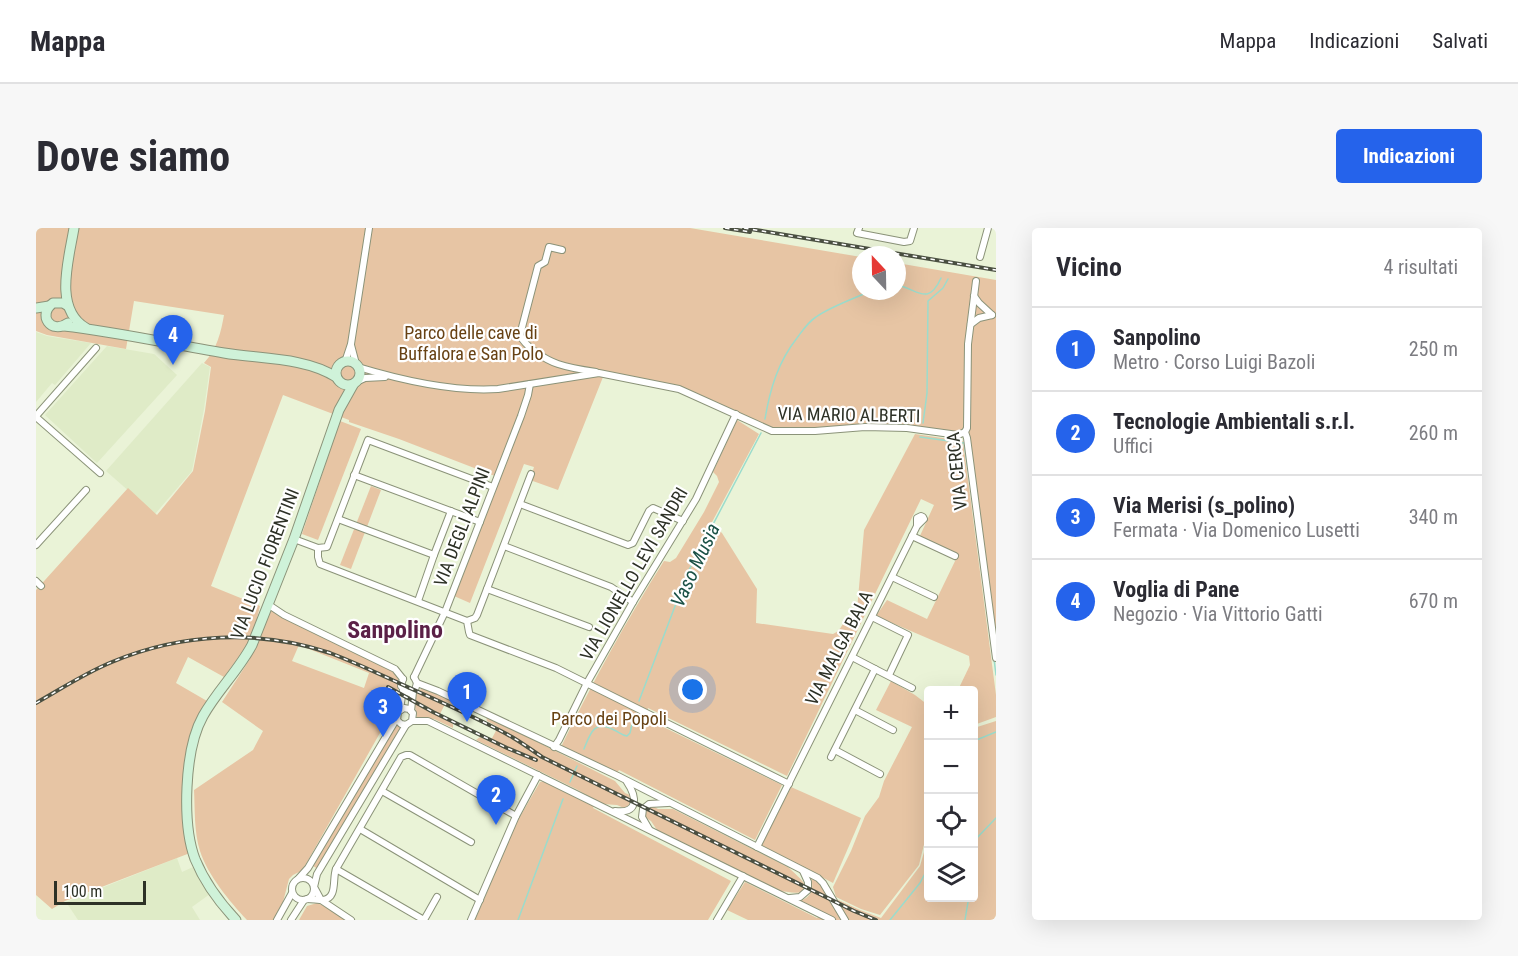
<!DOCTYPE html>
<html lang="it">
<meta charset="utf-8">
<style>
:root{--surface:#fff;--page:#f7f7f7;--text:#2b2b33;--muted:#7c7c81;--line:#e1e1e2;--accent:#2563eb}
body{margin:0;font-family:"Roboto Condensed",sans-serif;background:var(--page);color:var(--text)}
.controls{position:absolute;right:18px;bottom:18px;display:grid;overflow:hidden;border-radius:6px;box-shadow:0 6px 24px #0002}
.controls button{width:54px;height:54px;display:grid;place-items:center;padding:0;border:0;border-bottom:2px solid var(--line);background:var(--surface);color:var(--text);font:30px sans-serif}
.compass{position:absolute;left:816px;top:18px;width:54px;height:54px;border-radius:50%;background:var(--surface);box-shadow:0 6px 24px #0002;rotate:338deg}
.scale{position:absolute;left:18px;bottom:15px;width:92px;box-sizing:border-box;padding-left:6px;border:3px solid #2d3126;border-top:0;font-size:16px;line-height:21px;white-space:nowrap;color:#2d3126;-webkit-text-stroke:4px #fff;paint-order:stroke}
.you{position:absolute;left:657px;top:462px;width:21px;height:21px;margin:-15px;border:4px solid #fff;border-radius:50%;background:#1a73e8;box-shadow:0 0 0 9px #1a73e833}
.badge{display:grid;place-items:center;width:39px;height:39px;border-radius:50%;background:var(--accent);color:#fff;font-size:20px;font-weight:700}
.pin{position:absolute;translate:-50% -50px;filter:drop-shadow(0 2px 3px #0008)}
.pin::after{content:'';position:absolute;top:32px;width:21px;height:18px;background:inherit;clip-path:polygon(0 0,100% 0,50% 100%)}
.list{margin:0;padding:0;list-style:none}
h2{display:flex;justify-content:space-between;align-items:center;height:78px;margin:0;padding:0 24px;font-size:26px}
h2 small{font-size:20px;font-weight:400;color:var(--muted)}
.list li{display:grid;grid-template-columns:39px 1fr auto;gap:18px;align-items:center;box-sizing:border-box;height:84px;padding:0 24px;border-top:2px solid var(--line)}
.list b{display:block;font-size:22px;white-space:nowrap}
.list p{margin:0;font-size:20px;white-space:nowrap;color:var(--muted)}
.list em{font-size:20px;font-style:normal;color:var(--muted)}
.icon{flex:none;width:33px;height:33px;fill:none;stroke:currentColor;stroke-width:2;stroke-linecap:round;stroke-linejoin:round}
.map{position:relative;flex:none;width:960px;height:692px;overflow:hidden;border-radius:6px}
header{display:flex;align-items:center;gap:36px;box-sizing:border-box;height:84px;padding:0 30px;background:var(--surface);border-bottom:2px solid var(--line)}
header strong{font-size:28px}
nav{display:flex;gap:33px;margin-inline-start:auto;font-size:21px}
.intro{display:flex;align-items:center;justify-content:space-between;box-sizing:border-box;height:144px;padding:0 36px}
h1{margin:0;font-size:42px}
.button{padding:15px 27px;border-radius:6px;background:var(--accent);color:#fff;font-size:21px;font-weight:700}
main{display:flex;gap:36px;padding:0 36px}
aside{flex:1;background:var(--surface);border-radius:6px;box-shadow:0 6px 24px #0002}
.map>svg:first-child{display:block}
.built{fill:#dfebc7}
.green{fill:#e7c5a4;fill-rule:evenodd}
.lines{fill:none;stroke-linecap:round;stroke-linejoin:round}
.stream{stroke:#9bdccc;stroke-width:1.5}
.street-casing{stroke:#8b9379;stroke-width:8}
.secondary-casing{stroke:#8b9379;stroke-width:11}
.street{stroke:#fff;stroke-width:6}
.secondary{stroke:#cff2d9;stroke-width:9}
.rail-casing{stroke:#4a4f41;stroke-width:4}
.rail{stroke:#fff;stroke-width:1.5;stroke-dasharray:4.5;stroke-linecap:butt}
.labels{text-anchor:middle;stroke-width:4.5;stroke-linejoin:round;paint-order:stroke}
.park-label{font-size:18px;fill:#674113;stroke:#fff}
.street-label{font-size:18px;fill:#2d3126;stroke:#fff}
.water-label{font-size:20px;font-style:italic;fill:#1b5146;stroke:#fff}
.district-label{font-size:24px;font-weight:bold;fill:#5b2047;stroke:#fff}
</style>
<header>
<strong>Mappa</strong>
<nav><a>Mappa</a><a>Indicazioni</a><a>Salvati</a></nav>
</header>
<div class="intro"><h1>Dove siamo</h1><a class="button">Indicazioni</a></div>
<main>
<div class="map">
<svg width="960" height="692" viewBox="0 0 960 692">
<rect width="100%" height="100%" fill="#eaf3d7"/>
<g class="built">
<path d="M0,104L11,108L55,115L19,157L16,155L0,174Z"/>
<path d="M71,118L118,126L141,147L61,235L9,187Z"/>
<path d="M166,135L174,139L168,181L156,243L119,286L70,243Z"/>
<path d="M141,630L146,644L157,639L174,666L156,679L164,692H42L30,674Z"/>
</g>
<g class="green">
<path d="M0,0H654L825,29V63H861V35L960,52V417L933,207L873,199L737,201L723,197L701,184L644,158L569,144L522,262L494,252L498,239L488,236L434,375L418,368L473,229L466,227L459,248L363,211L313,194V192L247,167L175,358L224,378L221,390L226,389L233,377L359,442L362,451V473L270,636L265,643L257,647L253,651L247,674L237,692H211C194,674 171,646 164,623C158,604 159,582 158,562L217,522L227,503L186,474L214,431L205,426L188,449L152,429L140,455L171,473L156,500L150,529L154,625L29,673L16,681L0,667V362L92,260L121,287L157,243L169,183L175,139L168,135C181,121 185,104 188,87L98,73L90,121L11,107L0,103ZM263,417L333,445L328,460L256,433Z"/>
<path d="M701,192L723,206L675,296L686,305L721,361L720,395L797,406C804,403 805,398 810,392C814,388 818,387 821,382L828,302L879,206L927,213L960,467V489L938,497V463L922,462L934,437L933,428L840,388L851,372L891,391L921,329L883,310L898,277L885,271L751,548L612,480L609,490L746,557L719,612L583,542L581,545L525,519C556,455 590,393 628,333L634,334L640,330L668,284L683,254L681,248L677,244Z"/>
<path d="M304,193L325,201L282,312L266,306Z"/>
<path d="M335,258L345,262L315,341L304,337Z"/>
<path d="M855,453L879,467L892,477V600L883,637L844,687L825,681L800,669L797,659L815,623L829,588L843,569L848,553L876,499L840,482Z"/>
<path d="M386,460L400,464L428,477L424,480L410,474L403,488L417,496V500L398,491H381C380,475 373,473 386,460Z"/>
<path d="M450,488L579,553L589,565L594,567L596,572L593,578L588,580L581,577L566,576L540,561L440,512L444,509L454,514L462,499L451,493Z"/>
<path d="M960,493V692H811L800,671L824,682L845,690L884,638L892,610V670H938V500Z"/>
<path d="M360,497L366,500L282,641L277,638Z"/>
<path d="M509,553L558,578L557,580L695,653L672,692H439L482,592L504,554Z"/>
<path d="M755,559L825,590L797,655L725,617Z"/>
<path d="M617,578L622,581H637L752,639C758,645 766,651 770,658L767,664C759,666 749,663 740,663L623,605L615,593L610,590L608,586L611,579Z"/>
<path d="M775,651C790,653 797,680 805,692H799L761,674C773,671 779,663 775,651Z"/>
<path d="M709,654L781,690L782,689L789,692H712L691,682Z"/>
<path d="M281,675L286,677L312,692H263L271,678Z"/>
</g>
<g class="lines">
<g class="stream">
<path d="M861,57C881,61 892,79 905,50"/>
<path d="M729,191C734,161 742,134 761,110C767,102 772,94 780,89C794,79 819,70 835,63"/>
<path d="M887,195L891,165L892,73L907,60L912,51"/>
<path d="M884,209L928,215L932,241"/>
<path d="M958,431L960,447"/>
<path d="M603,473L652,344L725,205"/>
<path d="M938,513L960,504"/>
<path d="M548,521C554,506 558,491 578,502C583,504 585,507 591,508L594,505L598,487"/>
<path d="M534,554L541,538"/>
<path d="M938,613L960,590"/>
<path d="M482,692L527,571"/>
<path d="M854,692L884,655L892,640"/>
<path d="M929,692L932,674L931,670"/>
</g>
<defs>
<g id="street">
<path d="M823,0L821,5L868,14L874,13L878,0"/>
<path d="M526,22L513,19L509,34L502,38L484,107C489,119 510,132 522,136C534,140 547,142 560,144"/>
<path d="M944,29L952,0"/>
<path d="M940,53L932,116L931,200L929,204L931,210L960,430"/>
<path d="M938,68L943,75L956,87"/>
<path d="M935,96L943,90L956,87"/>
<path d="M315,117L320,136"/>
<path d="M309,134L315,116L333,0"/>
<path d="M322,139C365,152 417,164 462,161L563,145L643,161L736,203H779L829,199L871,200L922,207L929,204"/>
<path d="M320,154L329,150L349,149"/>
<path d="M0,188L60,120"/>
<path d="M0,189L64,245"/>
<path d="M318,247L444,294"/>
<path d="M484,276L592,317L597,315L613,283L617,280L647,293"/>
<path d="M302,291L398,327L415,283"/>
<path d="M876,308L919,328"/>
<path d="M258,311L282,320L291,319L332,212L457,259"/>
<path d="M0,317L50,262"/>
<path d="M468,318L575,359L597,374"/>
<path d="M282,320V329L284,336L431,393L433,404L434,407L520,440L753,556"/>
<path d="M856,349L898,369"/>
<path d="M0,353L5,358"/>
<path d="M451,361L553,399"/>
<path d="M382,373L398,327"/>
<path d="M233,377L248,387L359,441L367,451"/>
<path d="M836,389L872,407L853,447"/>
<path d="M431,393L439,390L441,387L495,246"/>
<path d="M839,441L876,460"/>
<path d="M378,449L381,455L402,463L582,548L782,650L787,655L809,692"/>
<path d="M378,449L409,384L485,188L492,167L494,156"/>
<path d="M367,451L365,458L370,464L373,465L379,462L381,455"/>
<path d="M364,481L367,462"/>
<path d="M819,482L857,502"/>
<path d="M375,483L377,464"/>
<path d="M376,493L377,485L373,481L368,480L362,484L361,492L365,496L370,497L376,493H392L796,692"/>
<path d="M518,519L523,512L551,455L597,374L660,271L700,186"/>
<path d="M799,522L844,546"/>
<path d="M795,529L839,441L816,429"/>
<path d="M346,563L435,614"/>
<path d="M579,583C603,586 601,569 591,554"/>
<path d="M324,601L444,672"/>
<path d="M613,601L606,589L607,581L613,576L632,575"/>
<path d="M721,619L881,298L888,291L887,289L885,288L881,290V298"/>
<path d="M300,641L388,692L401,669"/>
<circle cx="267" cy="661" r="11"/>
<path d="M263,650L272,640L361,490"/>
<path d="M754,670L764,669L772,662V654L767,643"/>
<path d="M271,671C276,671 282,672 287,672C302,670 296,651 300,641L365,529L370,527H374L480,588"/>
<path d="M241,692L256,665"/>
<path d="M255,692L268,672"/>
<path d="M315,692L285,672L278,659L281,646L370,497"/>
<path d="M435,692L480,588L502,547"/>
<path d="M681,692L707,648"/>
</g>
<g id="secondary">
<path d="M38,0C33,31 17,81 50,100"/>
<path d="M0,80L13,78"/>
<path d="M32,95C15,107 1,87 17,75H27L32,78"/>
<path d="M28,98C82,104 134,116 188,125C223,131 269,129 300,149"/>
<circle cx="312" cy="145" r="12"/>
<path d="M200,692C184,675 168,653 159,631C146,596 148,522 167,488C181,463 202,443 216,417L258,311L303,182L317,157"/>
</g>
</defs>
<use href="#street" class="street-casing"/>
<use href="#secondary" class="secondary-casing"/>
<use href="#street" class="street"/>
<use href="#secondary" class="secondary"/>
<defs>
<g id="rail">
<path d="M689,0L714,4"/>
<path d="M708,0L960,42"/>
<path d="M352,459L397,484L471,520L500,532"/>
<path d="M0,475C25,461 49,445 76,434C145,405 223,401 294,425C318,434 341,445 365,456C402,473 440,489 476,509C486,515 496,522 506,529L818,683L840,692"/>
</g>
</defs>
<use href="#rail" class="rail-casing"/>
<use href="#rail" class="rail"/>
</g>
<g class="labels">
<g class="park-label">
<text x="435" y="111">Parco delle cave di<tspan x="435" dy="21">Buffalora e San Polo</tspan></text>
<text x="573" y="497">Parco dei Popoli</text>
</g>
<g class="street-label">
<text transform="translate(813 187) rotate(1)" y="6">VIA MARIO ALBERTI</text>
<text transform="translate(921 243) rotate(-96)" y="6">VIA CERCA</text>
<text transform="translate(426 299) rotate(-69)" y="6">VIA DEGLI ALPINI</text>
<text transform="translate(229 336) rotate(-69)" y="6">VIA LUCIO FIORENTINI</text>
<text transform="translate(598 346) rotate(-60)" y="6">VIA LIONELLO LEVI SANDRI</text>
<text transform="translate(803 420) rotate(-63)" y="6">VIA MALGA BALA</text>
</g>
<g class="water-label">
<text transform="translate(659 337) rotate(-65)" y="7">Vaso Musia</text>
</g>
<g class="district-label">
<text x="359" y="410">Sanpolino</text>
</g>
</g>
</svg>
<div class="controls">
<button>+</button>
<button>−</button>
<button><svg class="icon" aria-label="locate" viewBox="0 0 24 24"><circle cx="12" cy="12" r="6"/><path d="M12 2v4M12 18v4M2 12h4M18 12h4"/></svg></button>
<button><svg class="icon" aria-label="layers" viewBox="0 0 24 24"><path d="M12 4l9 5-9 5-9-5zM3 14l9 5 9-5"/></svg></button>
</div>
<svg class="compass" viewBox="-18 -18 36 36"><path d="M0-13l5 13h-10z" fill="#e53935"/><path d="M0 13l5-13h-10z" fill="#7c7c81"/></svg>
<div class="scale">100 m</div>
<div class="you"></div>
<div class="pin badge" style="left:431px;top:494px">1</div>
<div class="pin badge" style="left:460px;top:597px">2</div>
<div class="pin badge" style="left:347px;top:509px">3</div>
<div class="pin badge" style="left:137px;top:137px">4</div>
</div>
<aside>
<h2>Vicino<small>4 risultati</small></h2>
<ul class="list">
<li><span class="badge">1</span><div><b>Sanpolino</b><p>Metro · Corso Luigi Bazoli</p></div><em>250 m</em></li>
<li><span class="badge">2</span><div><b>Tecnologie Ambientali s.r.l.</b><p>Uffici</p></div><em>260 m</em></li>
<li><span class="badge">3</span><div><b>Via Merisi (s_polino)</b><p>Fermata · Via Domenico Lusetti</p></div><em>340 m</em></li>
<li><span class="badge">4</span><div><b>Voglia di Pane</b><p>Negozio · Via Vittorio Gatti</p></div><em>670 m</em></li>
</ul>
</aside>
</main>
